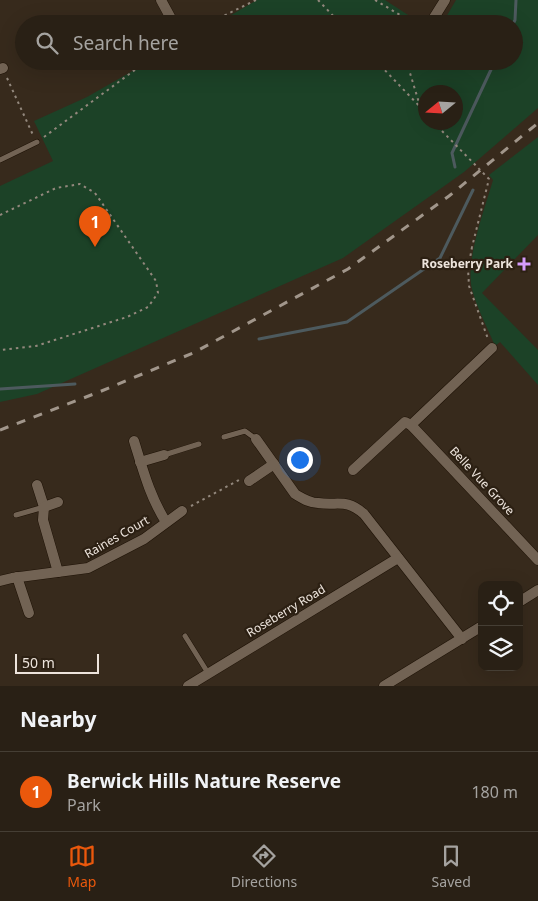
<!DOCTYPE html>
<style>
:root{--surface:#292015;--page:#31281e;--text:#f1f3f6;--muted:#a5a3a0;--line:#453e34;--accent:#ea580c}
body{margin:0;font-family:"Noto Sans",sans-serif;background:var(--page);color:var(--text)}
.controls{position:absolute;right:15px;bottom:15px;display:grid;overflow:hidden;border-radius:10px;box-shadow:0 5px 20px #0002}
.controls button{width:45px;height:45px;display:grid;place-items:center;padding:0;border:0;border-bottom:1px solid var(--line);background:var(--surface);color:var(--text);font:25px sans-serif}
.compass{position:absolute;left:418px;top:85px;width:45px;height:45px;border-radius:50%;background:var(--surface);box-shadow:0 5px 20px #0002;rotate:252deg}
.scale{position:absolute;left:15px;bottom:12px;width:84px;box-sizing:border-box;padding-left:5px;border:2px solid #ede4dc;border-top:0;font-size:14px;line-height:18px;white-space:nowrap;color:#ede4dc;-webkit-text-stroke:4px #2c2013;paint-order:stroke}
.you{position:absolute;left:299px;top:459px;width:18px;height:18px;margin:-12px;border:4px solid #fff;border-radius:50%;background:#1a73e8;box-shadow:0 0 0 8px #1a73e833}
.badge{display:grid;place-items:center;width:32px;height:32px;border-radius:50%;background:var(--accent);color:#fff;font-size:16px;font-weight:700}
.pin{position:absolute;translate:-50% -41px;filter:drop-shadow(0 1px 2px #0008)}
.pin::after{content:'';position:absolute;top:26px;width:18px;height:15px;background:inherit;clip-path:polygon(0 0,100% 0,50% 100%)}
.list{margin:0;padding:0;list-style:none}
h2{display:flex;justify-content:space-between;align-items:center;height:65px;margin:0;padding:0 20px;font-size:21px}
h2 small{font-size:16px;font-weight:400;color:var(--muted)}
.list li{display:grid;grid-template-columns:32px 1fr auto;gap:15px;align-items:center;box-sizing:border-box;height:80px;padding:0 20px;border-top:1px solid var(--line)}
.list b{display:block;font-size:19px;white-space:nowrap}
.list p{margin:0;font-size:16px;white-space:nowrap;color:var(--muted)}
.list em{font-size:16px;font-style:normal;color:var(--muted)}
.icon{flex:none;width:28px;height:28px;fill:none;stroke:currentColor;stroke-width:2;stroke-linecap:round;stroke-linejoin:round}
.map{position:relative;flex:none;width:538px;height:686px;overflow:hidden}
.search{position:absolute;background:var(--surface);box-shadow:0 5px 20px #0002;left:15px;right:15px;top:15px;height:55px;display:flex;align-items:center;gap:12px;box-sizing:border-box;padding:0 18px;border-radius:28px;color:var(--muted);font-size:19px}
.sheet{height:145px;background:var(--surface)}
nav{display:flex;justify-content:space-around;align-items:center;box-sizing:border-box;height:70px;border-top:1px solid var(--line);background:var(--surface);font-size:14px;color:var(--muted)}
nav a{display:grid;justify-items:center;gap:2px}
nav .on{color:var(--accent)}
.map>svg:first-child{display:block}
.green{fill:#1c4227;fill-rule:evenodd}
.lines{fill:none;stroke-linecap:round;stroke-linejoin:round}
.stream{stroke:#4d5a5e;stroke-width:3}
.lane-casing{stroke:#1e1206;stroke-width:6}
.street-casing{stroke:#1e1206;stroke-width:11}
.path{stroke:#93887d;stroke-width:2;stroke-dasharray:2.5 4;stroke-linecap:butt}
.lane{stroke:#726354;stroke-width:5}
.street{stroke:#726354;stroke-width:10}
.rail{stroke:#a1968b;stroke-width:3;stroke-dasharray:9 9;stroke-linecap:butt}
.path-bridge{stroke:#93887d;stroke-width:2;stroke-dasharray:2.5 4;stroke-linecap:butt}
.poi-dot{fill:#d59cfb;stroke:#2c2013;stroke-width:2}
.labels{text-anchor:middle;stroke-width:4.5;stroke-linejoin:round;paint-order:stroke}
.poi-label{font-size:12px;font-weight:bold;fill:#ede4dc;stroke:#2c2013;text-anchor:end}
.street-label{font-size:12px;fill:#ede4dc;stroke:#2c2013}
</style>
<div class="map">
<svg width="538" height="686" viewBox="0 0 538 686">
<rect width="100%" height="100%" fill="#372a1c"/>
<g class="green">
<path d="M257,0H385L422,24H216Z"/>
<path d="M456,0H538V108L464,172L343,258L37,394L0,402V186L53,161L34,121L87,97L150,61H514V24H442ZM456,92V122H426V92Z"/>
<path d="M538,137V235L482,293L538,350V385L500,342L495,346C488,329 476,306 472,289C465,261 485,208 493,180L489,175Z"/>
</g>
<g class="lines">
<g class="stream">
<path d="M513,24L515,20L516,0"/>
<path d="M455,167L452,153L495,61"/>
<path d="M259,339L347,322L440,258L473,190"/>
<path d="M0,389L75,384"/>
</g>
<defs>
<g id="lane">
<path d="M0,160L37,142"/>
<path d="M224,437L245,431L256,439"/>
<path d="M164,455L199,444"/>
<path d="M16,515L44,507"/>
<path d="M185,636L208,673"/>
</g>
<g id="street">
<path d="M161,0L174,24"/>
<path d="M430,24L445,0"/>
<path d="M0,69L3,68"/>
<path d="M411,425L492,348"/>
<path d="M256,439L295,494C302,498 309,503 318,503C338,506 346,498 364,514L462,639"/>
<path d="M134,441C143,470 150,497 166,522"/>
<path d="M140,462L164,455"/>
<path d="M353,470L405,422L411,425L538,560"/>
<path d="M249,481L274,464"/>
<path d="M37,485L44,507L43,520L58,572"/>
<path d="M44,507L58,502"/>
<path d="M17,577L29,613"/>
<path d="M0,581L12,578L88,568L144,539L182,511"/>
<path d="M519,602L538,590"/>
<path d="M188,686L398,558"/>
<path d="M384,686L482,626"/>
</g>
</defs>
<use href="#lane" class="lane-casing"/>
<use href="#street" class="street-casing"/>
<g class="path">
<path d="M318,0L341,24"/>
<path d="M375,0L415,24"/>
<path d="M207,24L256,0"/>
<path d="M376,61L426,113"/>
<path d="M414,61L410,73L420,106"/>
<path d="M7,78L33,135"/>
<path d="M434,122L442,131"/>
<path d="M44,137L147,61"/>
<path d="M0,215L56,188L80,184L95,193L156,281L158,293L148,307L127,317L36,346L0,350"/>
<path d="M472,247L468,269L469,286L488,339"/>
<path d="M191,506L239,480"/>
</g>
<use href="#lane" class="lane"/>
<use href="#street" class="street"/>
<path class="rail" d="M0,430L99,392L193,353L348,269L449,196L538,123"/>
<path class="path-bridge" d="M442,131L489,179L472,247"/>
</g>
<path class="poi-dot" d="M521.5 256.5h5v5h5v5h-5v5h-5v-5h-5v-5h5z"/>
<g class="labels">
<g class="poi-label">
<text x="513" y="268">Roseberry Park</text>
</g>
<g class="street-label">
<text transform="translate(482 481) rotate(47)" y="4">Belle Vue Grove</text>
<text transform="translate(117 537) rotate(-30)" y="4">Raines Court</text>
<text transform="translate(286 611) rotate(-31)" y="4">Roseberry Road</text>
</g>
</g>
</svg>
<div class="controls">
<button><svg class="icon" aria-label="locate" viewBox="0 0 24 24"><circle cx="12" cy="12" r="6"/><path d="M12 2v4M12 18v4M2 12h4M18 12h4"/></svg></button>
<button><svg class="icon" aria-label="layers" viewBox="0 0 24 24"><path d="M12 4l9 5-9 5-9-5zM3 14l9 5 9-5"/></svg></button>
</div>
<svg class="compass" viewBox="-18 -18 36 36"><path d="M0-13l5 13h-10z" fill="#e53935"/><path d="M0 13l5-13h-10z" fill="#a5a3a0"/></svg>
<div class="scale">50 m</div>
<div class="you"></div>
<div class="pin badge" style="left:95px;top:247px">1</div>
<div class="search"><svg class="icon" aria-label="search" viewBox="0 0 24 24"><circle cx="10" cy="10" r="6"/><path d="M15 15l6 6"/></svg>Search here</div>
</div>
<section class="sheet">
<h2>Nearby<small></small></h2>
<ul class="list">
<li><span class="badge">1</span><div><b>Berwick Hills Nature Reserve</b><p>Park</p></div><em>180 m</em></li>
</ul>
</section>
<nav>
<a class="on"><svg class="icon" aria-label="map" viewBox="0 0 24 24"><path d="M3 6l6-2 6 2 6-2v14l-6 2-6-2-6 2zM9 4v14M15 6v14"/></svg>Map</a>
<a><svg class="icon" aria-label="directions" viewBox="0 0 24 24"><path d="M12 3l9 9-9 9-9-9zM9 14v-3h6M13 9l2 2-2 2"/></svg>Directions</a>
<a><svg class="icon" aria-label="saved" viewBox="0 0 24 24"><path d="M7 4h10v16l-5-4-5 4z"/></svg>Saved</a>
</nav>
